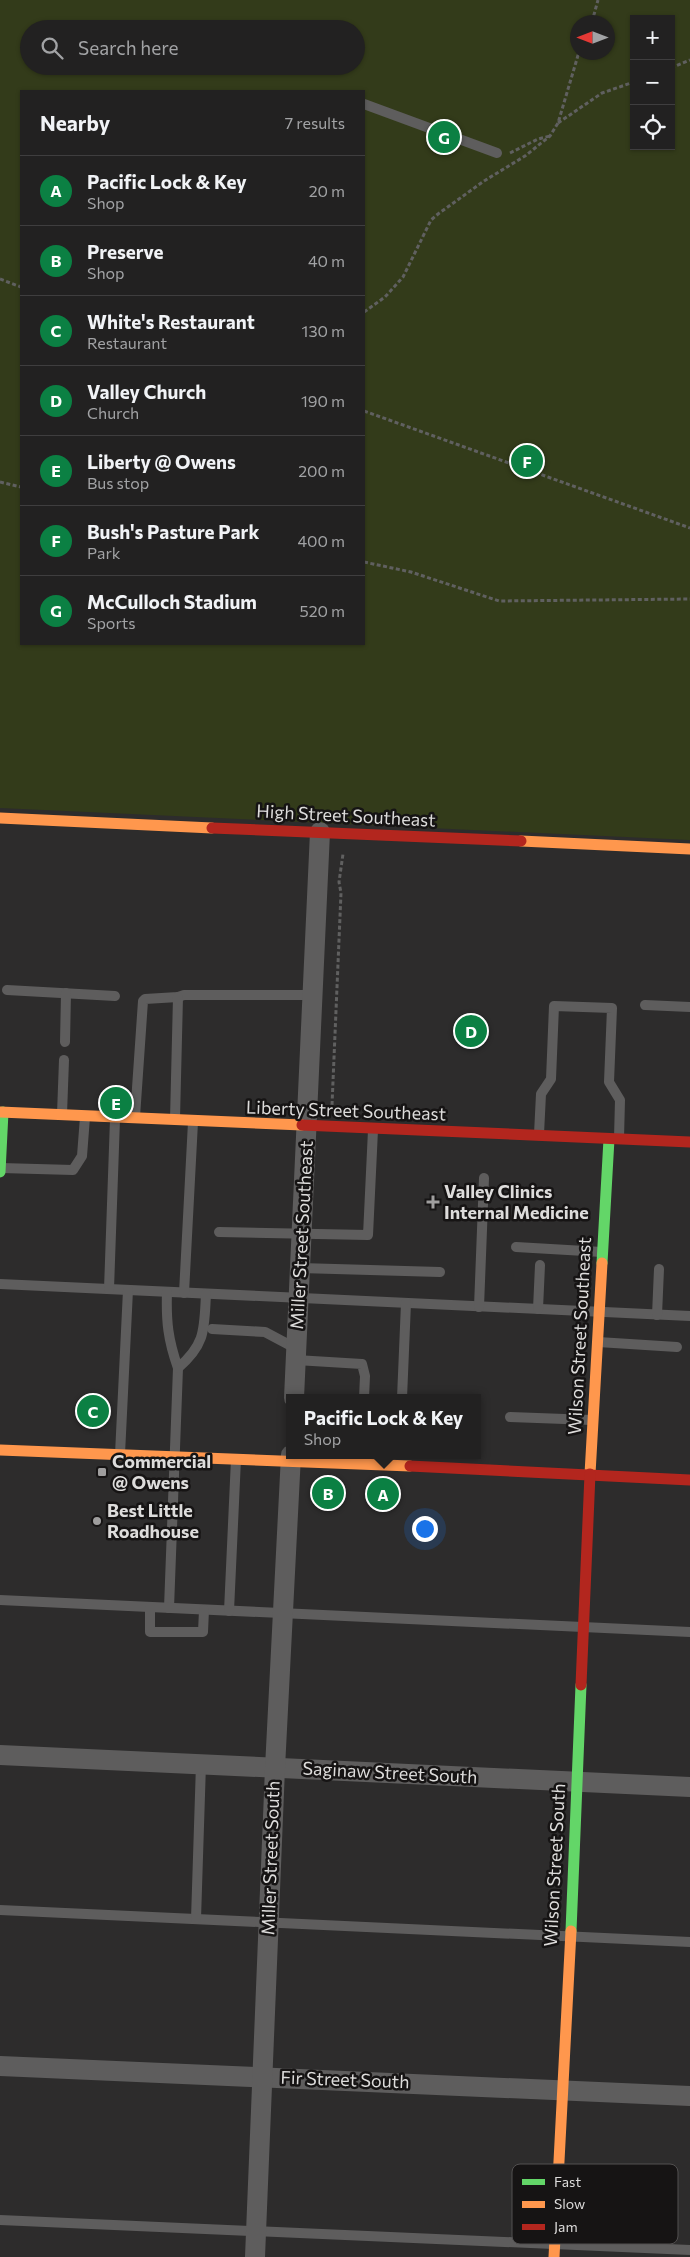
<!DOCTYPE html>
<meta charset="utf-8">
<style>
:root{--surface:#222121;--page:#2a292a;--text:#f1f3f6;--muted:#a2a3a5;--line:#3f3e3f;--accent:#0b8043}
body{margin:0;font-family:Commissioner,sans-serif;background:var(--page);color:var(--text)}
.controls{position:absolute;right:15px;top:15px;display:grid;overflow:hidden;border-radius:0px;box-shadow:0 1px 4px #0004}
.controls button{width:45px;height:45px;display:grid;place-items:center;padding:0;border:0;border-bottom:1px solid var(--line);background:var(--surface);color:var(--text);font:25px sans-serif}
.compass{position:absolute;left:570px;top:15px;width:45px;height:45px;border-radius:50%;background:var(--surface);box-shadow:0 1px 4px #0004;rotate:270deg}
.you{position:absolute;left:424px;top:1528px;width:18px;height:18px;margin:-12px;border:4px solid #fff;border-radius:50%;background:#1a73e8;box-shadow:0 0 0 8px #1a73e833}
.badge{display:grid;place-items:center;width:32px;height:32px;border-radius:50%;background:var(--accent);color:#fff;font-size:16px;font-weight:700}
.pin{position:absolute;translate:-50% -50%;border:2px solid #fff;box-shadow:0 1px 5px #0006}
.popup{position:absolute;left:286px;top:1394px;width:195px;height:65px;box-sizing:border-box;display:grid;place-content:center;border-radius:0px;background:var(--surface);filter:drop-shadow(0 1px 4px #0005);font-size:16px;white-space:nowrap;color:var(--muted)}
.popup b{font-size:19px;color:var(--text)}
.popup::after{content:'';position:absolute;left:50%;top:100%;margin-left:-10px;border:10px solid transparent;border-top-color:var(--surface)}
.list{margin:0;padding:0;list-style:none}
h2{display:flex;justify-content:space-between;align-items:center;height:65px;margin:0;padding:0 20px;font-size:21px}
h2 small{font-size:16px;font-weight:400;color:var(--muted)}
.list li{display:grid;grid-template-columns:32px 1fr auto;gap:15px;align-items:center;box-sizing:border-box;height:70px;padding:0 20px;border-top:1px solid var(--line)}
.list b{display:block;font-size:19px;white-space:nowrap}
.list p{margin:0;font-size:16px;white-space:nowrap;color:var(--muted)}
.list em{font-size:16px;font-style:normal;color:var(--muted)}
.icon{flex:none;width:28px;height:28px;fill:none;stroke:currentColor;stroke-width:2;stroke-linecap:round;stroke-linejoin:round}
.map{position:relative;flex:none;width:690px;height:2257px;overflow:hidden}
.search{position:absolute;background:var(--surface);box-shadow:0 1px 4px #0004;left:20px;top:20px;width:345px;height:55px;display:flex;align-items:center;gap:12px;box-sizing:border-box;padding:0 18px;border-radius:28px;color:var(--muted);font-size:19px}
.panel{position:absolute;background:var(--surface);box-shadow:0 1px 4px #0004;left:20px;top:90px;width:345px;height:555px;border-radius:0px}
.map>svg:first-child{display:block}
.green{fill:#333b1a;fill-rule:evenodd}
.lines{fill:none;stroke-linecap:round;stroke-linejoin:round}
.path{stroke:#606060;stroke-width:3;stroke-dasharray:4 2.5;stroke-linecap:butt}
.lane{stroke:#5e5d5d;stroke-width:10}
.street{stroke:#5e5d5d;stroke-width:20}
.fast{stroke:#63d668;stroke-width:11}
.slow{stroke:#ff974d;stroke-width:11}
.jam{stroke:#b3261e;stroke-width:11}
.poi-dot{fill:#9f9e9e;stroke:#161414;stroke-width:2}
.labels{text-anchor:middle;stroke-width:5;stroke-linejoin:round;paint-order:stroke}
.street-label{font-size:18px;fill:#dddcdb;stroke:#161414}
.poi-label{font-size:18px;font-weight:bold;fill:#dddcdb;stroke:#161414;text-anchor:start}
.key{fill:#161414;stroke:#525050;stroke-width:1}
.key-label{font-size:14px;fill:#dddcdb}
</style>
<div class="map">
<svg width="690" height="2257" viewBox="0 0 690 2257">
<rect width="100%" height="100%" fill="#2d2c2c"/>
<path class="green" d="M0,0H690V840L0,808ZM634,19H671V146H634ZM578,22H608V52H578ZM29,29H356V66H29ZM21,91H364V644H21Z"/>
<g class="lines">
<g class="path">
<path d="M592,22L598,0"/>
<path d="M671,68L690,60"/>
<path d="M558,123L602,93L634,82"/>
<path d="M510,153L538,139L550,136"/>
<path d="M0,279L21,287"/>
<path d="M364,312L385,297L403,277L431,220L438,214L484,181L525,156L550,136L558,123L579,52"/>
<path d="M364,411L690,528"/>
<path d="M0,482L21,487"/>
<path d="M364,562L411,572L499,601L690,599"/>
<path d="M332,1105L341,893L339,882L343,854"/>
</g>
<g class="lane">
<path d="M364,104L497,153"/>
<path d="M7,990L115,996"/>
<path d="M645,1005L690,1007"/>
<path d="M65,1042L66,993"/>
<path d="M62,1114L64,1060"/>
<path d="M135,1117L143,1001L145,999L178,997L184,995H313"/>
<path d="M175,1119L178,997"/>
<path d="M539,1134L541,1094L551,1079L554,1006L612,1008L609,1082L620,1100L619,1138"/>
<path d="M1,1168L73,1170L82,1156L85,1117"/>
<path d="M219,1232L368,1235L373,1130"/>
<path d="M516,1247L602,1252"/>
<path d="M300,1268L440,1272"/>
<path d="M0,1284L690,1316"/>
<path d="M109,1289L115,1119"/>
<path d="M167,1292C166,1321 168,1340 178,1368L169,1608"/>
<path d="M184,1293L193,1122"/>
<path d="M479,1307L484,1178"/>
<path d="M538,1309L540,1265"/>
<path d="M657,1315L659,1269"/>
<path d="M212,1329L265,1332L297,1349"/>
<path d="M598,1342L677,1347"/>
<path d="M296,1360L362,1364L365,1376L364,1398"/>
<path d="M178,1368C206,1344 204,1329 206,1294"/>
<path d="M402,1398L406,1303"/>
<path d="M510,1417L592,1420"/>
<path d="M120,1454L128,1290"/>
<path d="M0,1600L690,1632"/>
<path d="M150,1607V1632H203L204,1610"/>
<path d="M229,1611L236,1459"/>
<path d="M0,1910L690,1942"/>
<path d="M196,1919L201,1764"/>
<path d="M0,2220L690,2250"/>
</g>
<g class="street">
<path d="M294,1398L320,832"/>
<path d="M0,1755L690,1787"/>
<path d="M0,2066L690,2096"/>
<path d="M255,2257L275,1768L291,1455"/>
</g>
<g class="fast">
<path d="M0,1172L3,1112"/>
<path d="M602,1263L609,1139"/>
<path d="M571,1931L581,1685"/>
</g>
<g class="slow">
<path d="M0,818L212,828"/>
<path d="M521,841L690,849"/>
<path d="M0,1112L302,1125"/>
<path d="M0,1450L410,1466"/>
<path d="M590,1474L602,1263"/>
<path d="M554,2257L571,1931"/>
</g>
<g class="jam">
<path d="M212,828L521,841"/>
<path d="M302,1125L690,1142"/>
<path d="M410,1466L690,1480"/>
<path d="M581,1685L590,1474"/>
</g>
</g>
<g class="poi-dot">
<path d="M430.5 1194.5h5v5h5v5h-5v5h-5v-5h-5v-5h5z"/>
<rect x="97" y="1467" width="10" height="10" rx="2.5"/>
<circle cx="97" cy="1521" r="5"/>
</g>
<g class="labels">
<g class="street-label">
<text transform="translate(346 816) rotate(3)" y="6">High Street Southeast</text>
<text transform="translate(346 1111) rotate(2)" y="6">Liberty Street Southeast</text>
<text transform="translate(302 1235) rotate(-87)" y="6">Miller Street Southeast</text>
<text transform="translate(580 1336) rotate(-87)" y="6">Wilson Street Southeast</text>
<text transform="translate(390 1773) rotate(3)" y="6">Saginaw Street South</text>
<text transform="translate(271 1858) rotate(-88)" y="6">Miller Street South</text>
<text transform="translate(555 1865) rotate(-87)" y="6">Wilson Street South</text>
<text transform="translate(345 2080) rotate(2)" y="6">Fir Street South</text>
</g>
<g class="poi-label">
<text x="444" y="1198">Valley Clinics<tspan x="444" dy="21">Internal Medicine</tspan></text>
<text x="112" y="1468">Commercial<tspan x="112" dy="21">@ Owens</tspan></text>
<text x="107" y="1517">Best Little<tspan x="107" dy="21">Roadhouse</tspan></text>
</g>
</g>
<rect x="512" y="2164" width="166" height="80" rx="8" class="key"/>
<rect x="522" y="2179" width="23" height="6" fill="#63d668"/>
<rect x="522" y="2201" width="23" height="7" fill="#ff974d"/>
<rect x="522" y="2224" width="23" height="6" fill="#b3261e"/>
<g class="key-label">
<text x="554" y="2187">Fast</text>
<text x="554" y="2209">Slow</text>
<text x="554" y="2232">Jam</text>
</g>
</svg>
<div class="controls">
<button>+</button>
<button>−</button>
<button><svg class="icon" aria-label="locate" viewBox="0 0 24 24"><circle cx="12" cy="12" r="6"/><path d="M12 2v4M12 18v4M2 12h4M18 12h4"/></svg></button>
</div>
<svg class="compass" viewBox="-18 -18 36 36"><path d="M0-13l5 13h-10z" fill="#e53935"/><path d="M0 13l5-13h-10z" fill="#a2a3a5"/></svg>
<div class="you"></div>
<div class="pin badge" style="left:383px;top:1494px">A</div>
<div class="popup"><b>Pacific Lock &amp; Key</b>Shop</div>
<div class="pin badge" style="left:328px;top:1493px">B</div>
<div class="pin badge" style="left:93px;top:1411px">C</div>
<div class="pin badge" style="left:471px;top:1031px">D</div>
<div class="pin badge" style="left:116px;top:1103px">E</div>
<div class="pin badge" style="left:527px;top:461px">F</div>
<div class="pin badge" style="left:444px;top:137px">G</div>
<div class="search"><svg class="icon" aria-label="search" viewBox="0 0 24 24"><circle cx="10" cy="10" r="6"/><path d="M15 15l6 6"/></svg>Search here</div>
<section class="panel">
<h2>Nearby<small>7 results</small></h2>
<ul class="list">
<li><span class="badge">A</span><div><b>Pacific Lock &amp; Key</b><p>Shop</p></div><em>20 m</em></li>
<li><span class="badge">B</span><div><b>Preserve</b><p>Shop</p></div><em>40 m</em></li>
<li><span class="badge">C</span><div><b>White's Restaurant</b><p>Restaurant</p></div><em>130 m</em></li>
<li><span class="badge">D</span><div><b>Valley Church</b><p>Church</p></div><em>190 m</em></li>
<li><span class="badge">E</span><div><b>Liberty @ Owens</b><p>Bus stop</p></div><em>200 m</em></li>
<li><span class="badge">F</span><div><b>Bush's Pasture Park</b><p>Park</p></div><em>400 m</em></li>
<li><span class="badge">G</span><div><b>McCulloch Stadium</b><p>Sports</p></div><em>520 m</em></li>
</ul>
</section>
</div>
